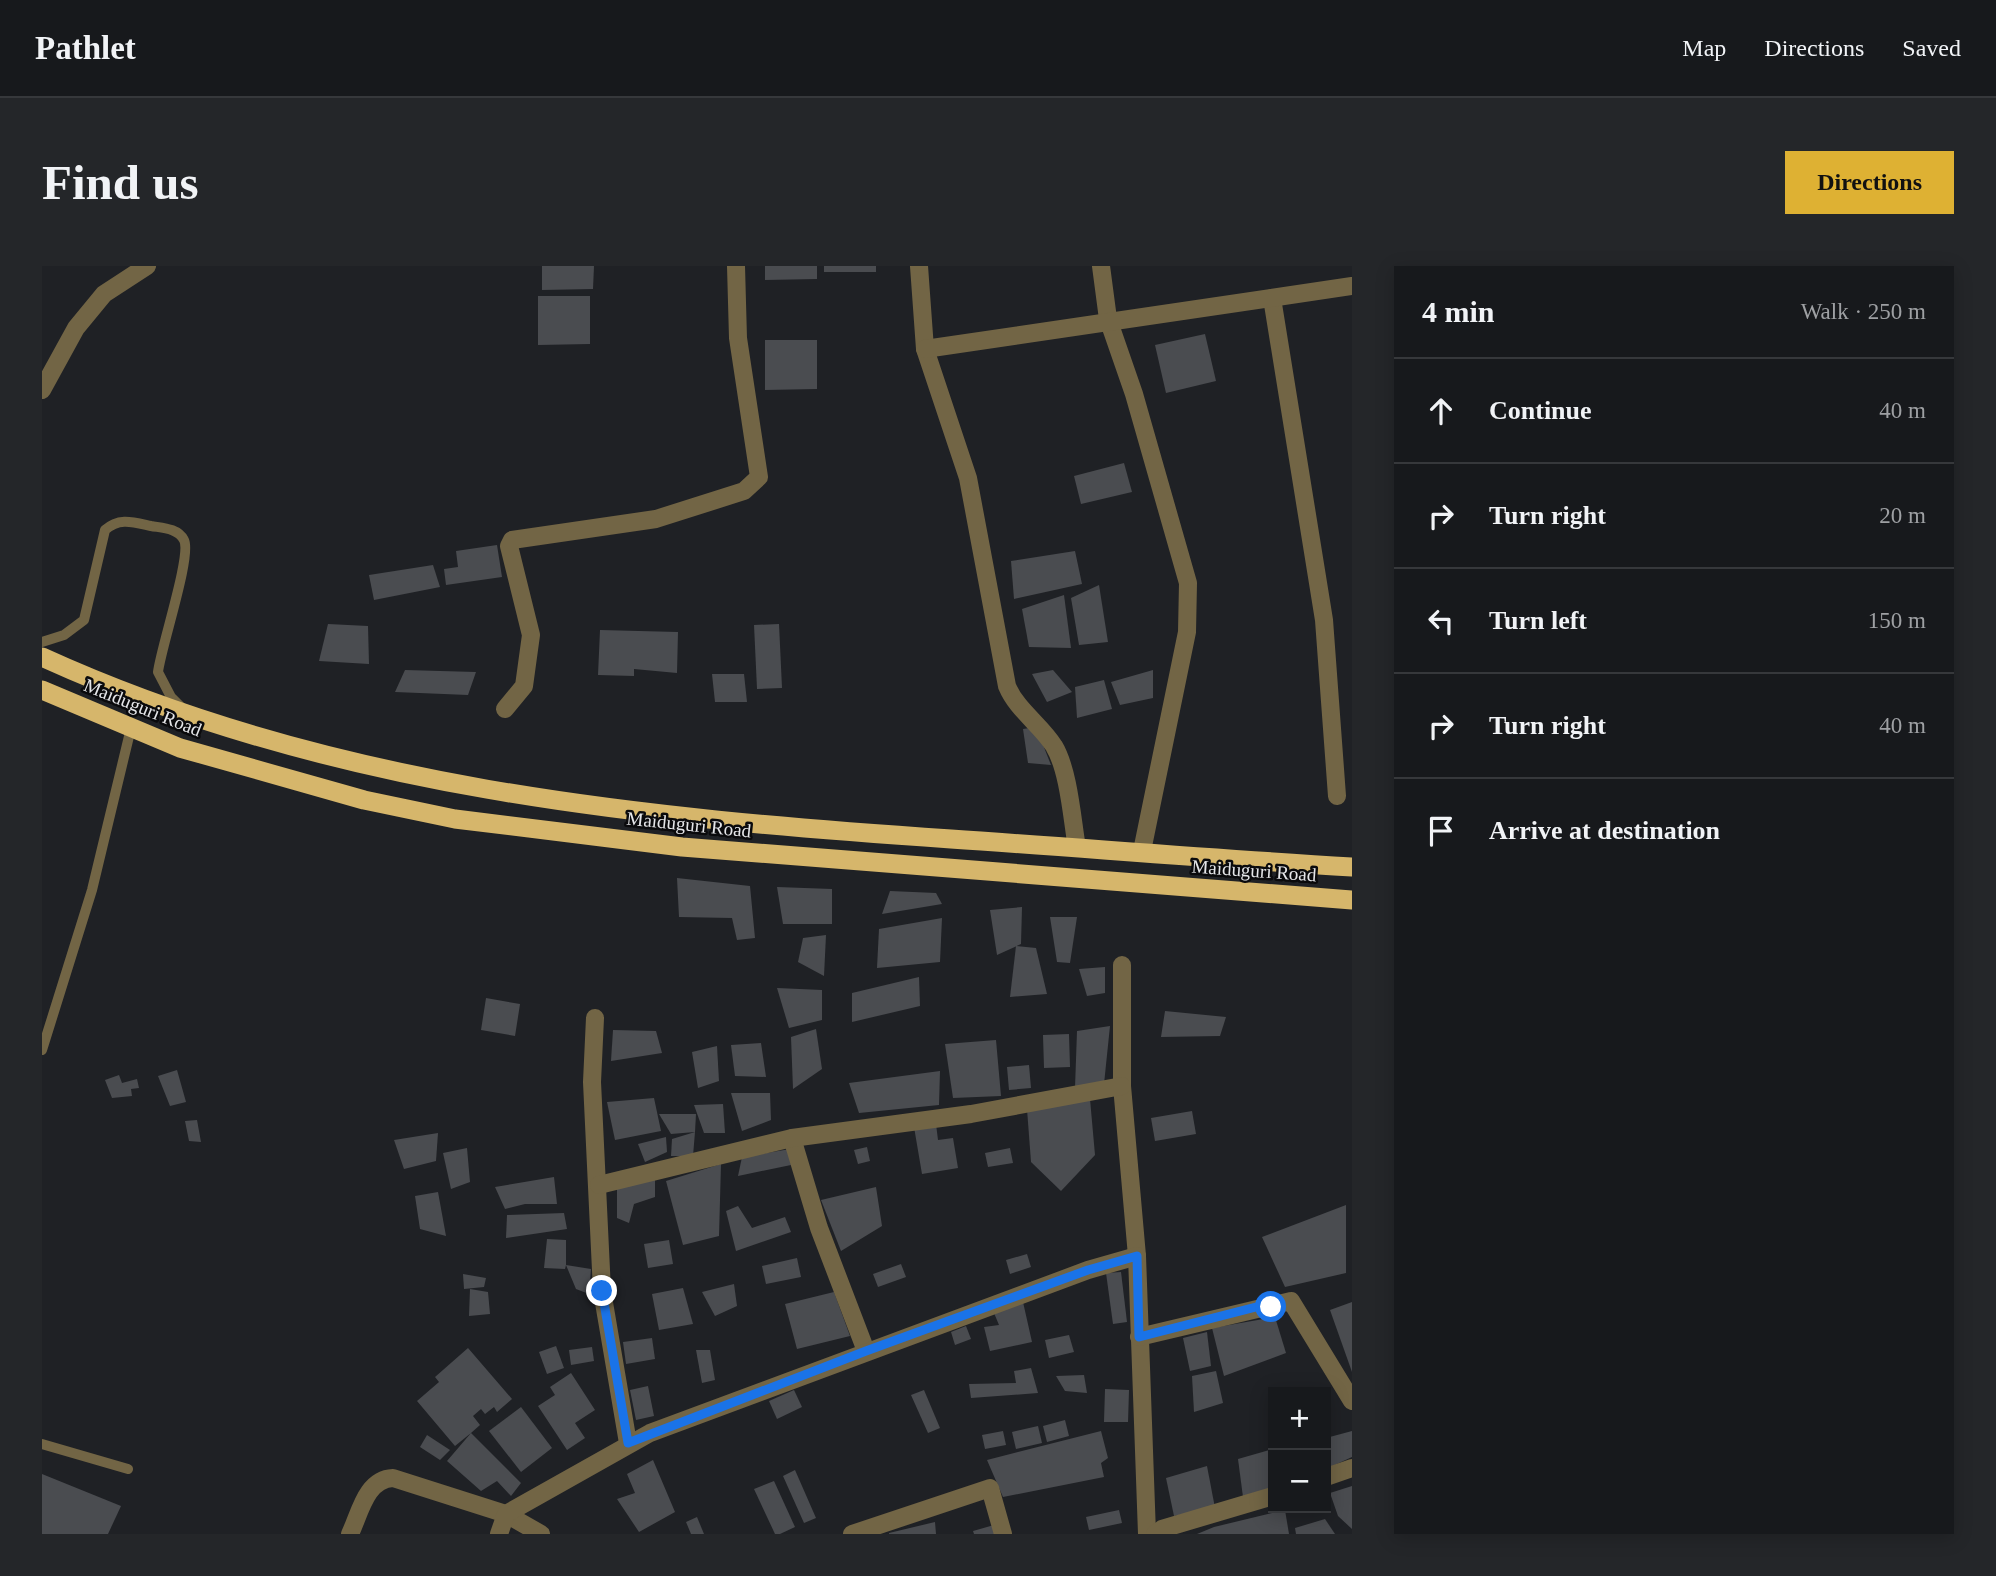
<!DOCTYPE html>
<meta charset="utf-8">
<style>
:root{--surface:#17191c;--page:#242629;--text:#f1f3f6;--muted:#9ea0a3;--line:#36383b;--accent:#deb133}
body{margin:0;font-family:Georgia,serif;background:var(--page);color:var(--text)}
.controls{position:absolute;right:21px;bottom:21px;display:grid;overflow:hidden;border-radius:0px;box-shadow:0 4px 18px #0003}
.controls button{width:63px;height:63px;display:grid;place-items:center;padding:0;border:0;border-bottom:2px solid var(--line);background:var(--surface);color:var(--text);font:35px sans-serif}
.stop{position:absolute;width:21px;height:21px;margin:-16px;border:5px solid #1a73e8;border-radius:50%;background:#fff}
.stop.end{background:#1a73e8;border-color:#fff;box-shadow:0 2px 7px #0008}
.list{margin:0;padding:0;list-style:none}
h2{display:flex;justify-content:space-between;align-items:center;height:91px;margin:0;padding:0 28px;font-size:30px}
h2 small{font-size:23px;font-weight:400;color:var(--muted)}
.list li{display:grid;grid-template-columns:46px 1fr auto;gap:21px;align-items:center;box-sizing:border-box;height:105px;padding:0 28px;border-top:2px solid var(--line)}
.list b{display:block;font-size:26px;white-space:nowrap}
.list em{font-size:23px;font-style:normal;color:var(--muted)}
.icon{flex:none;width:38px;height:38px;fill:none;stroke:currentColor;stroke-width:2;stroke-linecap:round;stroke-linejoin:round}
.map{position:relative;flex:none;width:1310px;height:1268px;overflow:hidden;border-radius:0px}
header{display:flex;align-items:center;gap:42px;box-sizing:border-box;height:98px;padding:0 35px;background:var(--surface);border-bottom:2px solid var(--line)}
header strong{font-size:33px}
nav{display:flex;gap:38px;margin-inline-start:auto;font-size:24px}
.intro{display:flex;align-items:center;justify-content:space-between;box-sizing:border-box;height:168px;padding:0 42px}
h1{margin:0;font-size:49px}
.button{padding:18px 32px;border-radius:0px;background:var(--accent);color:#111;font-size:24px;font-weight:700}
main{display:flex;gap:42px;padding:0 42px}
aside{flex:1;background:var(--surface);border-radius:0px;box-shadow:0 4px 18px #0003}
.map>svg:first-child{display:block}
.building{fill:#4a4c50}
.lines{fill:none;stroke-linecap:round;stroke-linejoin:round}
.service{stroke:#726545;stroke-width:10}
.minor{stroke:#726545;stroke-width:18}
.trunk{stroke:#d6b66b;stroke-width:19}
.route{stroke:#1a73e8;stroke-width:9}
.labels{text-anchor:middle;stroke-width:5;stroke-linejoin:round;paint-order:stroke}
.street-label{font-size:19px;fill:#e5e6e9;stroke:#0a0a0c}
</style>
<header>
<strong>Pathlet</strong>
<nav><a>Map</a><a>Directions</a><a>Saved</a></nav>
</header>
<div class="intro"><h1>Find us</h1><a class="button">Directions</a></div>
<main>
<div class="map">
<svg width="1310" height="1268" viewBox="0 0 1310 1268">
<rect width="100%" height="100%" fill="#1f2125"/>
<g class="building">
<path d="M500,0H552L551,23L500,24Z"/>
<path d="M723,0H775V13L723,14Z"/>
<rect x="782" y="0" width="52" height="6"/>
<path d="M496,30H548V78L496,79Z"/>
<path d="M1163,68L1174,115L1124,127L1113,79Z"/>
<path d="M723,74H775V123L723,124Z"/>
<path d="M1082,197L1090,226L1039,238L1032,210Z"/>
<path d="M455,279L460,311L404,319L402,303L416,301L414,285Z"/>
<path d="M1033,285L1040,318L972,333L969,295Z"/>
<path d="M391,299L398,321L332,334L327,309Z"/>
<path d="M1057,319L1066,376L1037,379L1029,332Z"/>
<path d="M1022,329L1029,382L987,381L980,343Z"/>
<path d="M286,358L326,360L327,398L277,395Z"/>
<path d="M737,358L740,422L715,423L712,359Z"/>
<path d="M558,364L636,366L635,407L592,403V410L556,409Z"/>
<path d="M363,404L434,406L426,429L353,426Z"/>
<path d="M1011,404L1030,426L1005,436L990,408Z"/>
<path d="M1111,404V432L1078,439L1069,416Z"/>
<path d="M670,408H702L705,436H673Z"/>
<path d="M1062,414L1070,443L1035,452L1033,421Z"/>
<path d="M994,461L1009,499L986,497L981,463Z"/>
<path d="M635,612L708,620L713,672L695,674L690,652L637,651Z"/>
<path d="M735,621L790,623V658H741Z"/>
<path d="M848,625L894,627L900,638L840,648Z"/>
<path d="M980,641L979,678L955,689L948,644Z"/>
<path d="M1008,651H1035L1028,697L1015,696Z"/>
<path d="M900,652L898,696L835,702L837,663Z"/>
<path d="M784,669L782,710L756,696L761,672Z"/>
<path d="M974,680L994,682L1005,728L968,731Z"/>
<path d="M1063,701V727L1045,730L1037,703Z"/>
<path d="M877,711L878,740L810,756V727Z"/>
<path d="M735,722L780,724V754L747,762Z"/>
<path d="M444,732L478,738L473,770L439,764Z"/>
<path d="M1123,745L1184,751L1178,770L1119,771Z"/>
<path d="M1068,760L1062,818L1033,822L1035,765Z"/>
<path d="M774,763L780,803L751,823L749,771Z"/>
<path d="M571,764L614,765L620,787L569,795Z"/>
<path d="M1027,768L1028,801L1002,802L1001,769Z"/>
<path d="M954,774L959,830L911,832L903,778Z"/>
<path d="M719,777L724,811L693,810L689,779Z"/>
<path d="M675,780L677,815L656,822L650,786Z"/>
<path d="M987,799L989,822L967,824L965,801Z"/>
<path d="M135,804L144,836L128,840L116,810Z"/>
<path d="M898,805L897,839L817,847L807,817Z"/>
<path d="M77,809L80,817L95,813L97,822L89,823L90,830L70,832L63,814Z"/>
<path d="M689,827H728L729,854L700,865Z"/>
<path d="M612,832L619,865L573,874L565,836Z"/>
<path d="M1048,833L1053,889L1019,925L989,896L985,843Z"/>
<path d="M681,838L683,867H662L652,839Z"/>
<path d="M1150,845L1154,868L1113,875L1109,852Z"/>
<path d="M617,848H654L653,866L629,868Z"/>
<path d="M155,854L159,876L147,875L143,855Z"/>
<path d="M894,858L896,874L911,872L916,902L880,908L872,861Z"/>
<path d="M653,866L651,890H629L630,873Z"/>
<path d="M396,867L394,895L362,903L352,874Z"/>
<path d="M624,871L625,886L603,896L596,878Z"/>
<path d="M825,881L828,895L816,898L812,884Z"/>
<path d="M425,882L428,916L409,923L401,887Z"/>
<path d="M968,882L971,897L946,901L943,887Z"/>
<path d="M748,883L749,899L696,910L700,891Z"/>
<path d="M679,898L677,970L641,979L624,915Z"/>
<path d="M512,911L515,938H483L463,943L453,921Z"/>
<path d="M613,913V931L592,938L587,957L575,952V923Z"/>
<path d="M834,921L840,960L799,985L779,934Z"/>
<path d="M396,926L404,970L378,963L373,930Z"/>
<path d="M1304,939V1007L1243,1021L1220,971Z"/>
<path d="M696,940L710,962L743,951L749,966L694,985L684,945Z"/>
<path d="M522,947L525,963L464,972L465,949Z"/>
<path d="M505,973L524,974V999L549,1003L547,1028L534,1023L524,999L523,1003L502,1002Z"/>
<path d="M627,974L631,998L606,1002L602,978Z"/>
<path d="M985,988L989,1001L968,1008L964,994Z"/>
<path d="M755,992L759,1011L724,1018L720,1000Z"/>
<path d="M859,998L864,1011L836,1021L831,1008Z"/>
<path d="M1079,1006L1085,1056L1071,1058L1064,1007Z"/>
<path d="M421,1008L444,1012L442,1021L422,1023Z"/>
<path d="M692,1018L695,1040L673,1050L660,1026Z"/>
<path d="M641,1022L651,1058L617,1064L610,1028Z"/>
<path d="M428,1023L446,1026L448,1048L427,1050Z"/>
<path d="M792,1026L808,1070L755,1083L743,1038Z"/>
<path d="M981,1036L990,1076L948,1085L942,1061L957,1059L952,1047Z"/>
<path d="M1310,1036V1106L1288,1044Z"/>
<path d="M1233,1051L1244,1087L1182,1110L1170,1062Z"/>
<path d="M924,1060L929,1073L913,1079L909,1066Z"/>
<path d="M1165,1066L1169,1100L1148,1105L1141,1072Z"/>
<path d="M1027,1069L1032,1086L1007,1092L1003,1074Z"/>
<path d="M610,1072L613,1093L584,1098L581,1076Z"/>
<path d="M514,1080L522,1102L505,1108L497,1086Z"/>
<path d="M550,1081L552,1095L529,1099L527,1084Z"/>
<path d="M426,1082L470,1133L455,1146L452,1141L443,1148L439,1143L431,1150L438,1159L429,1167L479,1217L469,1230L455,1215L439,1225L405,1195L429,1167L413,1180L375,1135L397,1116L393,1111Z"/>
<path d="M654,1084H668L673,1114L660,1117Z"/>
<path d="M989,1102L996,1127L929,1132L927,1118L974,1117L972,1105Z"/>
<path d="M1174,1105L1181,1137L1152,1146L1150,1110Z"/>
<path d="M529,1107L553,1144L533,1157L543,1172L525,1184L496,1140L513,1129L508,1121Z"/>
<path d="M1042,1109L1045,1127L1023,1125L1014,1110Z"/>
<path d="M606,1120L612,1150L594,1154L588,1124Z"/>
<path d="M1063,1123L1087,1124L1086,1156H1062Z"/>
<path d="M752,1124L760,1141L735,1153L727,1135Z"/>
<path d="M882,1124L898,1162L886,1167L869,1129Z"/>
<path d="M479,1141L510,1182L479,1206L447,1165Z"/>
<path d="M1023,1154L1027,1170L1005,1176L1001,1160Z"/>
<path d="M996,1160L1000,1177L974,1183L970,1166Z"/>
<path d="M961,1165L964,1179L943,1183L940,1169Z"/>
<path d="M1059,1165L1066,1192L1059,1197L1062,1211L961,1231L945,1194Z"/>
<path d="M1310,1165V1191L1284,1203V1172Z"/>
<path d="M385,1169L408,1184L398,1194L378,1181Z"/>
<path d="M1231,1183V1221L1201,1231L1196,1193Z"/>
<path d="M611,1194L633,1246L597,1266L575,1233L593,1227L585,1208Z"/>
<path d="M1165,1200L1173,1242L1132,1250L1124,1212Z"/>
<path d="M753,1204L774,1252L762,1257L741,1210Z"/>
<path d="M0,1208L79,1240L66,1268H0Z"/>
<path d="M732,1215L753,1261L738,1268H733L712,1223Z"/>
<path d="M1310,1220V1263L1296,1250L1288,1227Z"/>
<path d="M1077,1244L1080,1257L1047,1264L1044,1251Z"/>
<path d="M1243,1244L1247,1268H1155L1172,1261Z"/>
<path d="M655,1251L662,1268H649L644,1256Z"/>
<path d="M1283,1253L1293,1268H1254L1253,1262Z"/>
<path d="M893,1256L894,1268H847V1267Z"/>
<path d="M952,1259L954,1268H932L931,1265Z"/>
</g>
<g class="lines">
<g class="service">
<path d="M0,376L22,369L42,354L63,264C77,251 91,256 109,260C120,262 136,262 142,274C150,289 119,381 116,406L129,431L139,441"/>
<path d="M0,784L50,624L89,462"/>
<path d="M0,1178L86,1203"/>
</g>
<g class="minor">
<path d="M877,0L883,83L926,212L965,420C975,444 998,458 1012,480C1027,505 1030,553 1035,582"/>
<path d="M1059,0L1066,53L1092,128L1146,317L1145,366L1100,585"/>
<path d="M1230,32L1282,354L1295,530"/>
<path d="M883,83L1310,20"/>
<path d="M0,124L34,62L62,28L105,0"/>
<path d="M463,443L482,420L489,369L467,280L470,274L614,253L702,225L717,211L696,72L694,0"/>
<path d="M1080,699V820L1095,990L1105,1268"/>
<path d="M553,752L550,816L560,1025L586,1177"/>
<path d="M750,872L777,962L824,1085"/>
<path d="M557,919L750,872L929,848L1080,820"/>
<path d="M1097,1071L1249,1035L1310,1135"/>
<path d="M1284,1211L1310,1202"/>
<path d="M308,1268C318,1247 324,1213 351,1212L464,1248L499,1268"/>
<path d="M457,1268L464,1248L608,1167L1046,1004L1095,990"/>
<path d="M810,1268L948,1222L961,1268"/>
<path d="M1113,1268L1120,1263L1231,1230"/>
</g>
<g class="trunk">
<path d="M0,391C287,522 598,552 909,573C1042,582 1176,593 1310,601"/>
<path d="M0,424L138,482L322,534L413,553L640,581L1310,634"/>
</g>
</g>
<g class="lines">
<path class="route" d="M560,1025L586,1177L824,1085L1046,1004L1095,990L1097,1071L1218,1040L1229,1041"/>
</g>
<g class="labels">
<g class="street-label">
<text transform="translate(101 441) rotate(22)" y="7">Maiduguri Road</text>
<text transform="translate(647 558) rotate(6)" y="7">Maiduguri Road</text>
<text transform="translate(1212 604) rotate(4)" y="7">Maiduguri Road</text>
</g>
</g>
</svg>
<div class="controls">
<button>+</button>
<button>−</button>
</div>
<div class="stop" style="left:1229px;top:1041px"></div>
<div class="stop end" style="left:560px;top:1025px"></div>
</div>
<aside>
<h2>4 min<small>Walk · 250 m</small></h2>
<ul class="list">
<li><svg class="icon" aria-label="ahead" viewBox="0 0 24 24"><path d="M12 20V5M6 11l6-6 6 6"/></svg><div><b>Continue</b></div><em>40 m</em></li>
<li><svg class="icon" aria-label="right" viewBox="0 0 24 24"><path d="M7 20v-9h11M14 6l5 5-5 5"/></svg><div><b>Turn right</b></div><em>20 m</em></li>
<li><svg class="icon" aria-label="left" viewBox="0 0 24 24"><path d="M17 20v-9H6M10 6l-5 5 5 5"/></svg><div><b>Turn left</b></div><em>150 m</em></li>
<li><svg class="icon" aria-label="right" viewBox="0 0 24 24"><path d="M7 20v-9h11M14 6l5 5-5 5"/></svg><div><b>Turn right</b></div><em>40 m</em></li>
<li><svg class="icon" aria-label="arrive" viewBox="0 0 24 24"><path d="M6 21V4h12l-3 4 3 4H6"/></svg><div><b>Arrive at destination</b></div></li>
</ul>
</aside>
</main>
